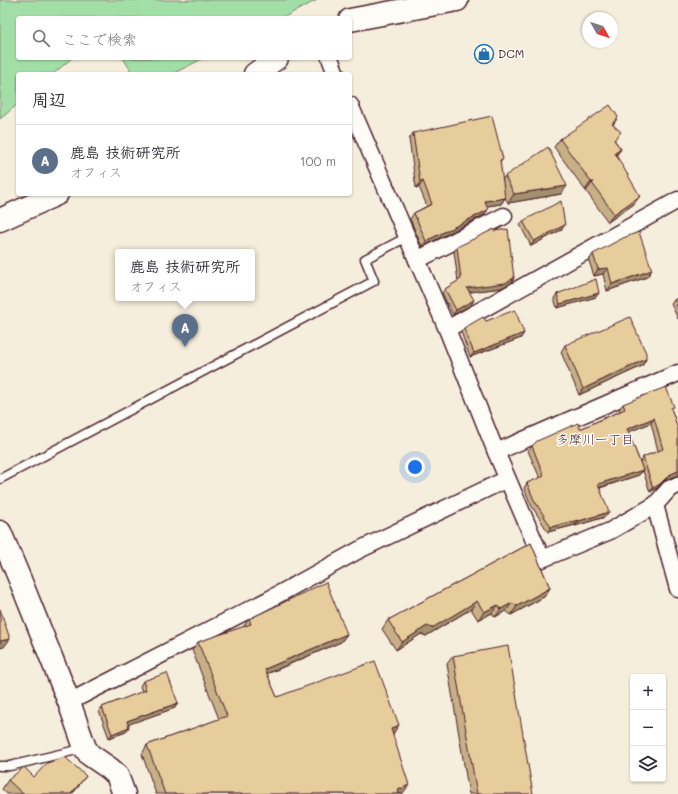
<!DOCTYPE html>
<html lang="ja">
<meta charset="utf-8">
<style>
:root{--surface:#fff;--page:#f2f2f3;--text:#2b2b33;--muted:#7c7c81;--line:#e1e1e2;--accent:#7c3aed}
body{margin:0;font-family:Mali,"Klee One",sans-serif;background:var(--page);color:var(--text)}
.controls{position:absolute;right:12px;bottom:12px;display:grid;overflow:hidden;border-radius:4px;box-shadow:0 1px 3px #0004}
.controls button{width:36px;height:36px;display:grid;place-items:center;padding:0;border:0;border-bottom:1px solid var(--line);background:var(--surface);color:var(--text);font:20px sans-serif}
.compass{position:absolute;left:582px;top:12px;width:36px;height:36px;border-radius:50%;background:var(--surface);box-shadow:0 1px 3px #0004;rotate:129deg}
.you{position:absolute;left:415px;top:467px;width:14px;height:14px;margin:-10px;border:3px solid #fff;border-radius:50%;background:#1a73e8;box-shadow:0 0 0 6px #1a73e833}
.badge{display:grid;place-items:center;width:26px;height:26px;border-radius:50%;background:var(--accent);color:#fff;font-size:13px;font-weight:700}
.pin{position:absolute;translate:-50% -33px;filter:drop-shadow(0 1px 2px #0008)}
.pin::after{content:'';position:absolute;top:21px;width:14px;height:12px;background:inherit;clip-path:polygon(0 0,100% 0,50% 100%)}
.popup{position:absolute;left:115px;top:249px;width:140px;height:52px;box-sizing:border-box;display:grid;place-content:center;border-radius:4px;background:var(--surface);filter:drop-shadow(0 1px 3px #0005);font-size:13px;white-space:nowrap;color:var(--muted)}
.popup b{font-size:15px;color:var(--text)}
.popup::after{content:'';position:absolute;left:50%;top:100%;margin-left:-8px;border:8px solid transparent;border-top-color:var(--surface)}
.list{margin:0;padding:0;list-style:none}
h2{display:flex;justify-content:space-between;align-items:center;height:52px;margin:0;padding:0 16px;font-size:17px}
h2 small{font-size:13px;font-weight:400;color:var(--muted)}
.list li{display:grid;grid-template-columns:26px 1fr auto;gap:12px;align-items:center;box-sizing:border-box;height:72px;padding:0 16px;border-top:1px solid var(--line)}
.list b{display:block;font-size:15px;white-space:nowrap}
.list p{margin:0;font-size:13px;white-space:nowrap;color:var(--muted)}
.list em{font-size:13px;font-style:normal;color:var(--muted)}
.icon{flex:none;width:22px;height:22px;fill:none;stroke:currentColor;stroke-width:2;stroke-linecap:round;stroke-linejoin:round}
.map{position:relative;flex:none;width:678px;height:794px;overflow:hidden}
.search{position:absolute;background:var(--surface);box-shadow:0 1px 3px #0004;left:16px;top:16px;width:336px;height:44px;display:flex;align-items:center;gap:10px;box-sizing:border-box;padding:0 14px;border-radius:4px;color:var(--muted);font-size:15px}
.panel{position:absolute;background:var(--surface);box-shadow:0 1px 3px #0004;left:16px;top:72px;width:336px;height:124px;border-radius:4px}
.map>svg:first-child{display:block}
.green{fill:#a2dfa7;stroke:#767f69}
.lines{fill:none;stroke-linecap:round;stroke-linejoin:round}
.lane-casing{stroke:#4a1f2b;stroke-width:11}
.street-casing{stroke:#4a1f2b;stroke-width:19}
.secondary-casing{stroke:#4a1f2b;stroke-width:25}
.lane{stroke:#fdfcf7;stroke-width:8}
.street{stroke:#fdfcf7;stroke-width:16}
.secondary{stroke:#fdfcf7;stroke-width:22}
.wall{fill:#c7af86;stroke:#4a1f2b;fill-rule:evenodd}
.shaded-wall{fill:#a28f6d;stroke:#4a1f2b}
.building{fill:#e7cc9c;stroke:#4a1f2b}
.labels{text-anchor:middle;stroke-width:3;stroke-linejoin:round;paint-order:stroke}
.poi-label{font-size:12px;fill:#4a1f2b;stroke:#fdfcf7;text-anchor:start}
.neighbourhood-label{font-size:13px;fill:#4a1f2b;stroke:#fdfcf7}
</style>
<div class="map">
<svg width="678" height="794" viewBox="0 0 678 794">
<rect width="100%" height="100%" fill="#f6eedc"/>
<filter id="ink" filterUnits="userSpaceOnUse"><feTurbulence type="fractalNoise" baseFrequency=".025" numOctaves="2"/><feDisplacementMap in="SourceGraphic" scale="8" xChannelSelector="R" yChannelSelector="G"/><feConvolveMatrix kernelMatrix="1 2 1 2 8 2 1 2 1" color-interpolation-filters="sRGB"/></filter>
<g filter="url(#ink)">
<g class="green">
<path d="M0,0H317L282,18H18V58H72L53,74H18V104L0,119Z"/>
<path d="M123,58H204L172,74H133Z"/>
</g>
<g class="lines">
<defs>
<g id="lane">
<path d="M0,479L374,281L365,259L407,237"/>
<path d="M0,766H10L85,748"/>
</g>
<g id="street">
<path d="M330,58L336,74"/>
<path d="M350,105L447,329L496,452L542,559L610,531L655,505L669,489L678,485"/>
<path d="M417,260L504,216"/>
<path d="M447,329L678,200"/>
<path d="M496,452L678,373"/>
<path d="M655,505L678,589"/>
<path d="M69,702L268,600L359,550L507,479"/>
</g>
<g id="secondary">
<path d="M350,20L457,0"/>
<path d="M255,74L277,58"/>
<path d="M0,220L57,194"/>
<path d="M0,532L21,582L69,702L85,748L90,755L109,768L117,775L124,794"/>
</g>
</defs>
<use href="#lane" class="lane-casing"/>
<use href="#street" class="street-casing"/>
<use href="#secondary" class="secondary-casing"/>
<use href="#lane" class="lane"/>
<use href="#street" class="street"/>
<use href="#secondary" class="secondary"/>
</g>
<g class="wall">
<path d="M618,117L613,125L615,141L621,149L616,156L634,204L608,222L586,191L587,190H585L554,147L560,139Z"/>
<path d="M413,133L503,159L500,163L502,180L505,176L561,194L508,203L504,195L505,198L501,204L487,206L484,215L422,247L410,219L414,213L427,206L419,187L416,188L409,139Z"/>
<path d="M523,221L561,230L531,246L520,225Z"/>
<path d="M457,247L514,278L511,283L501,288L469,292L471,305L453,315L442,293L445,289L458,281L454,252Z"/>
<path d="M593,254L647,277L607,291L603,274L594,276L589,261Z"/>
<path d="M557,294L596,297L557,308L554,298Z"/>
<path d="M678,298V319L671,304L674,300Z"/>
<path d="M486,321L521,338L470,357L461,332L464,328Z"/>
<path d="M565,345L646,359L642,366L579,395L561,352Z"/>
<path d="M623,404L672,411L678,429V476H675L665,480L657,488L650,492L643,471L639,475L600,488L605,517L575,526V525L548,532L531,505L524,488L527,483L540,478L528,451L532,446L580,429L620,411L619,409ZM651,423L658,451L643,457L640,462L628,432Z"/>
<path d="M531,543L550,588L544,597L511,615L506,611L495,617L492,613L478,620L471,609L426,636L421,634L396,650L382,629L388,620Z"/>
<path d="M249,619L347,634L341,642L267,674L277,697L393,734L403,793L402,794H156L142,754L147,745L219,719L192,650L198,642L243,627Z"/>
<path d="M453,656L533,794H469L447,664Z"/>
<path d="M143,681L175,708L128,724L126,732L109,738L99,711L102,707L142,692L140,686Z"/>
<path d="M34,777L80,785L72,794H7L2,789L8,780Z"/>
</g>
<g class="shaded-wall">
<path d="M621,149L615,157V153Z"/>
<path d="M423,181L419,187L416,188L420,182Z"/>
<path d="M591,182H594L592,183L587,190H585Z"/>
<path d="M567,186L561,194L508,203L514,194Z"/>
<path d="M640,196L634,204L608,222L614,214Z"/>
<path d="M505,198L501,204L481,207L485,201Z"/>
<path d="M488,210L484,215L422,247L426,241Z"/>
<path d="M565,225L561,230L531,246L534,241Z"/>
<path d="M608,268L603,274L594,276L598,269Z"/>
<path d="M652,270L647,277L607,291L612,284Z"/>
<path d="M514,278L511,283L501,288L464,293L467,288Z"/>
<path d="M599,293L596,297L557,308L560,304Z"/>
<path d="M474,300L471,305L453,315L456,310Z"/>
<path d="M524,333L521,338L470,357L474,353Z"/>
<path d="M646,359L642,366L579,395L583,389Z"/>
<path d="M654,418L651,423L624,434L627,429Z"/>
<path d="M643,470L639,475L595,489L598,484Z"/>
<path d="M678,471V476H675L665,480L657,488L650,492L653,488L669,475Z"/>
<path d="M609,512L605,517L575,526L579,521Z"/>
<path d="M578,520L575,525L548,532L551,527Z"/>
<path d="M550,588L544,597L511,615L517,606Z"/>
<path d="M477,601L471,609L426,636L421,634L396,650L402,642L427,626Z"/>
<path d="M512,603L506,611L495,617L501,609Z"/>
<path d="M498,605L492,613L478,620L484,612Z"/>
<path d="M347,634L341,642L259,677L265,669Z"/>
<path d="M10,639L4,647L0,648V641Z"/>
<path d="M178,703L175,708L124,726L127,721Z"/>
<path d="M399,725L393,734L385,737L391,729Z"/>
<path d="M129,727L126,732L109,738L112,734Z"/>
<path d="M86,776L72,794H71Z"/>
<path d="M409,785L403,793L395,794L398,790Z"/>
</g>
<g class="building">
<path d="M610,105L618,117L612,124L621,132L614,140L621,149L615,153L640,196L614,214L592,183L594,182H591L560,139Z"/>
<path d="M492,116L503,159L500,160L505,198L485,201L488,210L426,241L414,213L432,204L423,181L420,182L413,133Z"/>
<path d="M548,147L567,186L514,194L505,176Z"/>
<path d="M561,201L565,225L534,241L523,221Z"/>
<path d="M494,229V231L508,229L514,278L505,283L467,288L474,300L456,310L445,289L461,279L457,247Z"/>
<path d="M639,232L652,270L612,284L608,268L598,269L593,254L623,238Z"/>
<path d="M596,279L599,293L560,304L557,294Z"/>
<path d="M678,298V308L674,300Z"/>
<path d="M515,310L524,333L474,353L464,328L483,317L486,321Z"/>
<path d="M630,317L646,353V359L583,389L565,345Z"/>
<path d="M666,387L674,407L671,408L678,429V471L669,475L660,484L653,488L643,457L663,449L654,418L627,429L643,470L598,484L609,512L579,521L578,520L551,527L534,500L527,483L544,476L532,446L537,441L578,423L580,429L625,409L623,404L645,395Z"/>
<path d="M531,543L550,588L517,606L512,603L501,609L498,605L484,612L477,601L432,628L427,626L402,642L388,620Z"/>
<path d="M326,582L347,634L265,669L277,697L375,661L399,725L391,729L409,785L398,790L399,794H165L147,745L227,716L198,642L251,624L249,619Z"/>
<path d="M0,609L10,639L0,641Z"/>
<path d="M508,646L533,794H477L453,656Z"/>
<path d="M167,673L178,703L127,721L129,727L112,734L102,707L146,690L143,681Z"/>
<path d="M65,757L86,776L71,794H23L8,780L24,767L34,777L47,763Z"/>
</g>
</g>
<defs>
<symbol id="shop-ring" viewBox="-11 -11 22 22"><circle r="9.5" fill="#fdfcf7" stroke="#1f6fb2" stroke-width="1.5"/><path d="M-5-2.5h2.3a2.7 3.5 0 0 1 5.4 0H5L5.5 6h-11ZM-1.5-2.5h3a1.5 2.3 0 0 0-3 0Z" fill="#1f6fb2"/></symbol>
</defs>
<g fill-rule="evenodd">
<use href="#shop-ring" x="473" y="43" width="22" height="22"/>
</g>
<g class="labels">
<g class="poi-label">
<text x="498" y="58">DCM</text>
</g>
<g class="neighbourhood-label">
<text x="595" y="444">多摩川一丁目</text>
</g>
</g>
</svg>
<div class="controls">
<button>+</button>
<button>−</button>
<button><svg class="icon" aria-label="layers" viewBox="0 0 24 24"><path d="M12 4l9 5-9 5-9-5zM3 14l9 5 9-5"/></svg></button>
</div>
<svg class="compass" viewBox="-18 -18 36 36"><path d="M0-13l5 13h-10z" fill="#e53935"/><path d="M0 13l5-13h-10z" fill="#7c7c81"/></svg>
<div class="you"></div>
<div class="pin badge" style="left:185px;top:347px;background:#5c6f8a">A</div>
<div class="popup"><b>鹿島 技術研究所</b>オフィス</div>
<div class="search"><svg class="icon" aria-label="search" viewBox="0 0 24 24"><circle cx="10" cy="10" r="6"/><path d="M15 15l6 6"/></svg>ここで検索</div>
<section class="panel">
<h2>周辺<small></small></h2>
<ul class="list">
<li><span class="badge" style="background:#5c6f8a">A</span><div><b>鹿島 技術研究所</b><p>オフィス</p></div><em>100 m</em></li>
</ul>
</section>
</div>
